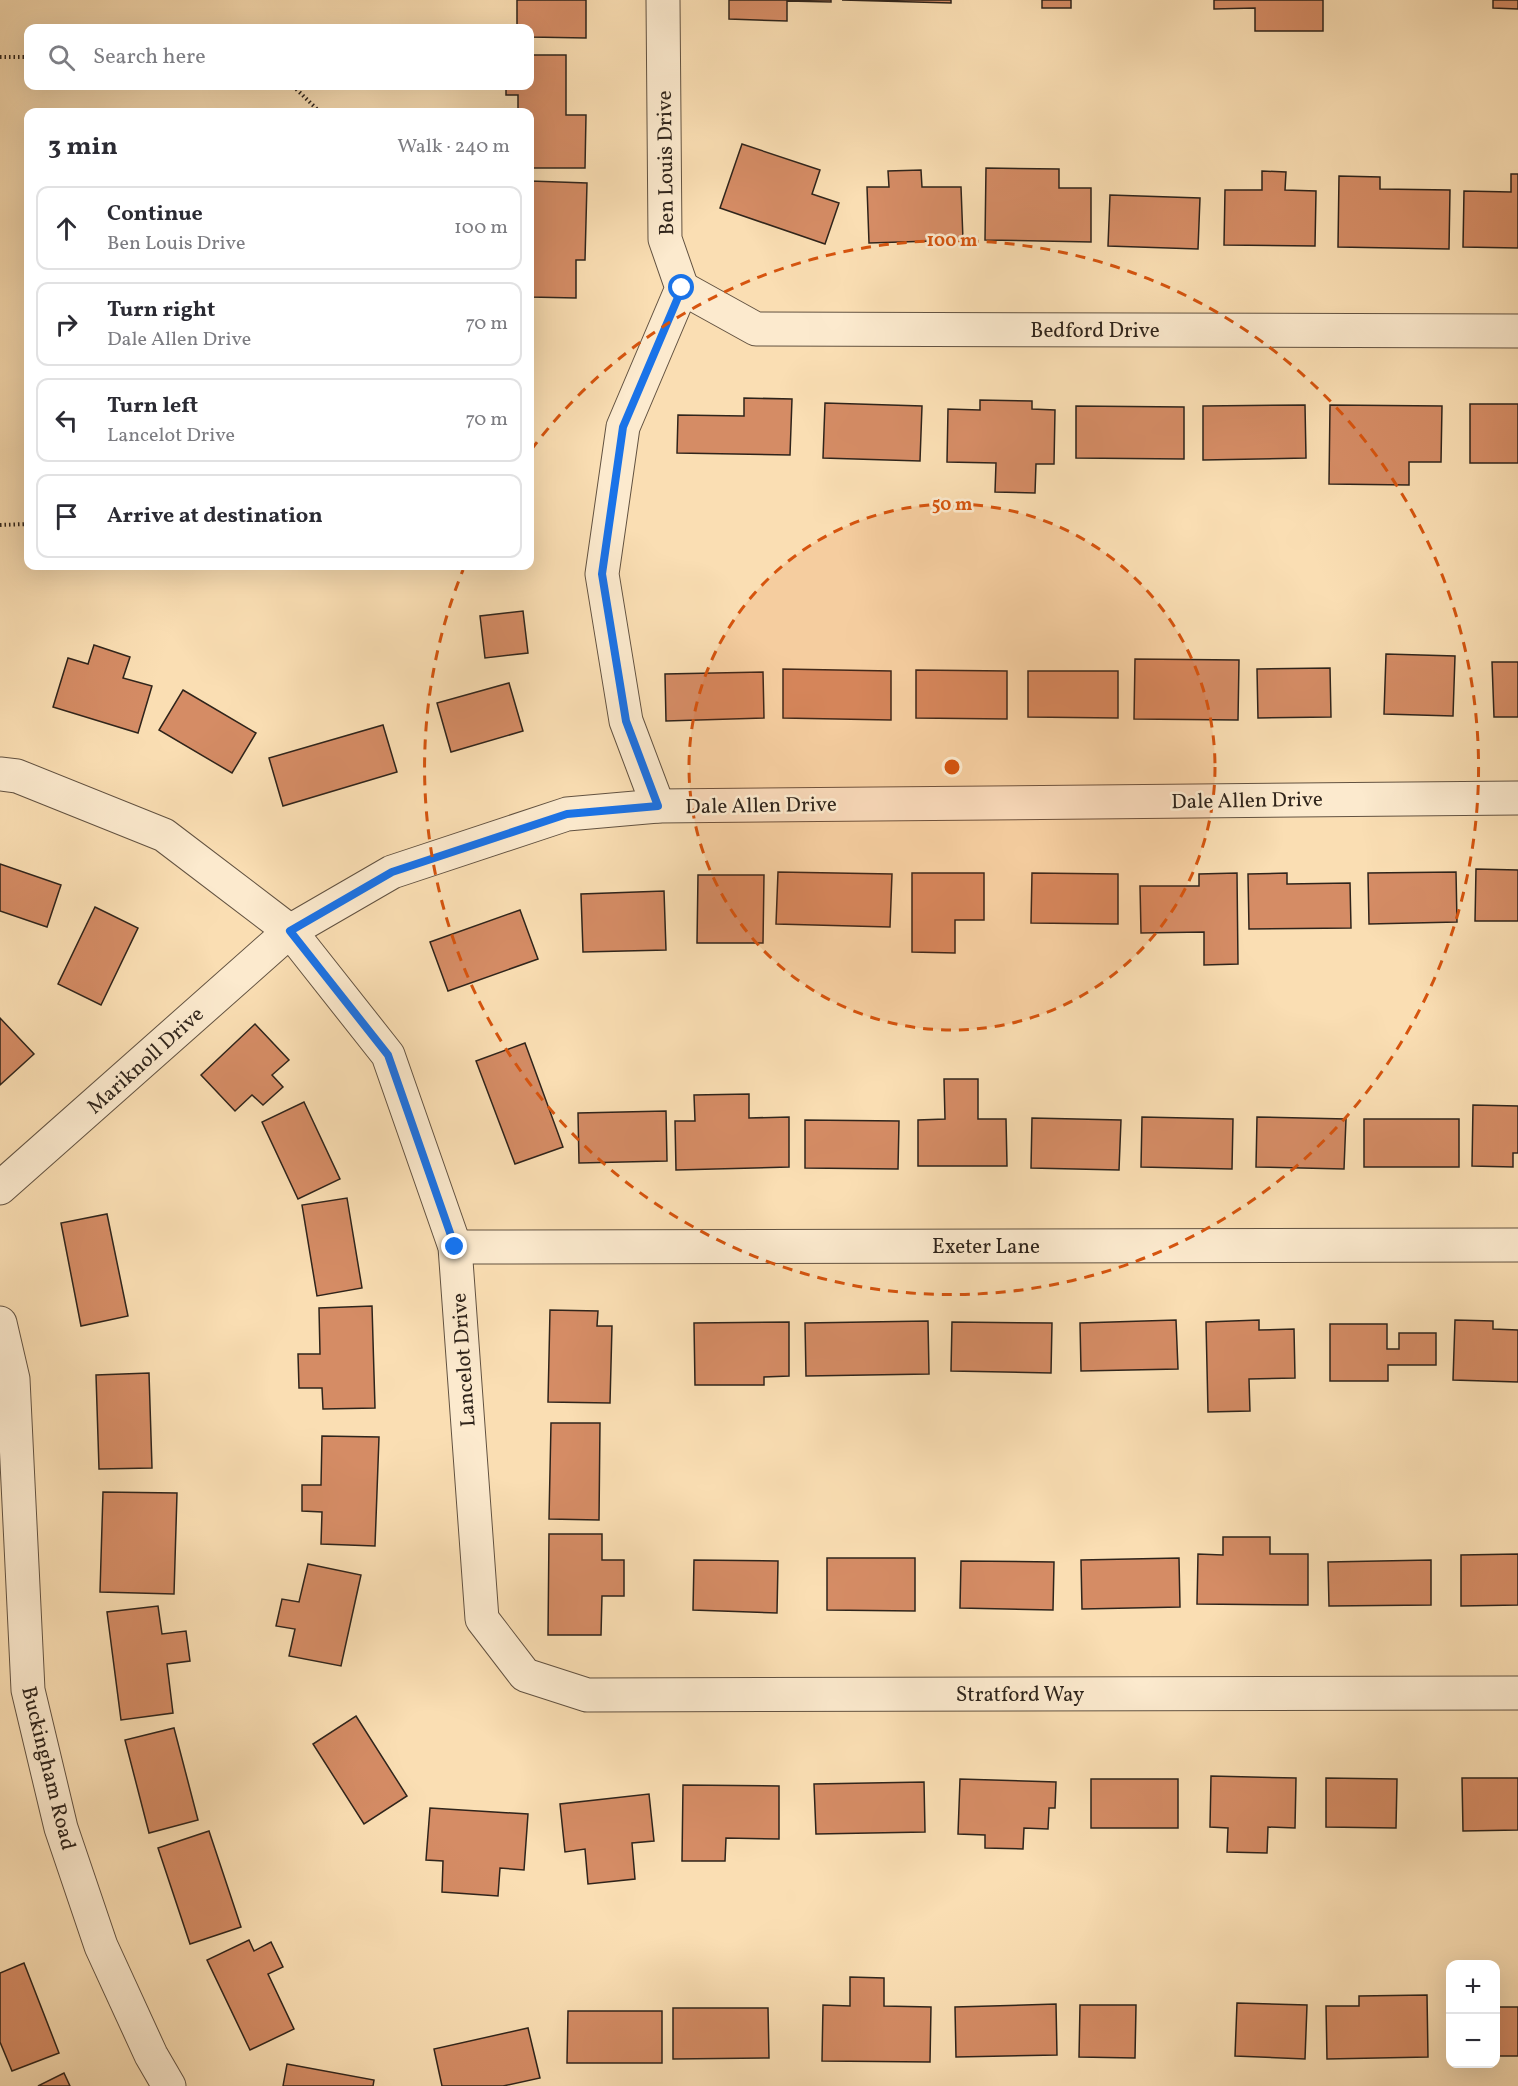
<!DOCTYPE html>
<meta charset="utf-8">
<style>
:root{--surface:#fff;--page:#f2f2f3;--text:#2b2b33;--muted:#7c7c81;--line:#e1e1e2}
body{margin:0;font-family:Vollkorn,serif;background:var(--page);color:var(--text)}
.controls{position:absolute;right:18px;bottom:18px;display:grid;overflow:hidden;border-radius:12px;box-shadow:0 6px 24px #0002}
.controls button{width:54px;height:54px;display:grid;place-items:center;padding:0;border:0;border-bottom:2px solid var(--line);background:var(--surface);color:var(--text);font:30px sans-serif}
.stop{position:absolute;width:18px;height:18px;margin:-14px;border:4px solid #1a73e8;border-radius:50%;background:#fff}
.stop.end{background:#1a73e8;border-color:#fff;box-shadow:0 2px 6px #0008}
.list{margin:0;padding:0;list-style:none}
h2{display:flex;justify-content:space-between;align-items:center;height:78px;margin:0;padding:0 24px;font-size:26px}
h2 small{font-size:20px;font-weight:400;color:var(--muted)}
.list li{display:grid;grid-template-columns:39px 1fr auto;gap:18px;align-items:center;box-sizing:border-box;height:84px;margin:0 12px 12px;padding:0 12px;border:2px solid var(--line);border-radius:12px}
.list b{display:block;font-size:22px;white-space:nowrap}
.list p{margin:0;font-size:20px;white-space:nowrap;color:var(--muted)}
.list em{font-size:20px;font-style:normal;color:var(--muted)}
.icon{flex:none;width:33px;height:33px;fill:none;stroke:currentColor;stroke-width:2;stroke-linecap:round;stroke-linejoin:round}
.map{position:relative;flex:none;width:1518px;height:2086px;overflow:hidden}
.search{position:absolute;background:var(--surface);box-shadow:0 6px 24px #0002;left:24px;top:24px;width:510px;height:66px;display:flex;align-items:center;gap:15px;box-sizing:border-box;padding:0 21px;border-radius:12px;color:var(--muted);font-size:22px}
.panel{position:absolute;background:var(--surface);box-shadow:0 6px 24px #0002;left:24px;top:108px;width:510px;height:462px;border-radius:12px}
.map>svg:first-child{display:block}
.building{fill:#d58c65;stroke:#2f241b;stroke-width:1.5}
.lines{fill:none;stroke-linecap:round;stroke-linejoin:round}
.street-casing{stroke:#625241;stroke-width:35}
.path{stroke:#2f241b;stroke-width:4;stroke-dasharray:1.5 3;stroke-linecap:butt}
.street{stroke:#fceace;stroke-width:33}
.route{stroke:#1a73e8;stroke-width:8}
.ring{fill:none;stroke:#d6540e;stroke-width:3;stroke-dasharray:10 8}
.labels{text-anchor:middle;stroke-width:5;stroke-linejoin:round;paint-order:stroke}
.street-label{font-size:21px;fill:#2f241b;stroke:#fceace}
.centre{fill:#d6540e;stroke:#fceace;stroke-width:3}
.ring-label{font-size:18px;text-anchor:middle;font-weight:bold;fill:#d6540e;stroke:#fceace;stroke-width:5;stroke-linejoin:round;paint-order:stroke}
</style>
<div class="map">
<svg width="1518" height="2086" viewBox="0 0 1518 2086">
<rect width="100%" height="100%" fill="#fadeb3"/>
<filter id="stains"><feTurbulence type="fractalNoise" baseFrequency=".00333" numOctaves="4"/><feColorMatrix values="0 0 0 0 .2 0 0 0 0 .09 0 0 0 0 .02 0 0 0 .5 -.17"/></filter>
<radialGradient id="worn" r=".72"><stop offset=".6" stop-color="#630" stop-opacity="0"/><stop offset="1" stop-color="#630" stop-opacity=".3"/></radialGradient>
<g class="building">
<path d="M517,0H586V38L530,37V28H517Z"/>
<path d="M729,0H831V2L787,1V21L729,19Z"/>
<path d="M842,0H951V3Z"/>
<rect x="1042" y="0" width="29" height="8"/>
<path d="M1214,0H1323V31H1255V8L1214,9Z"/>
<path d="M1493,0H1518V9L1493,8Z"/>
<path d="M530,55H566V115H586L585,168H530V112H518V95H506V86H530Z"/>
<path d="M742,144L820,170L812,194L839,203L825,244L720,208Z"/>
<path d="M986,168L1059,169V188H1091V242L985,240Z"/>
<path d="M921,170L922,187H961L963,240L869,243L867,187H889L888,171Z"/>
<path d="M1262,171L1286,172L1285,190L1316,191L1315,246L1224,245L1225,190H1262Z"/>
<path d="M1511,174H1518V248L1463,247L1464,191L1511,192Z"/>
<path d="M1339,176L1380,177V189L1450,190L1449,249L1338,247Z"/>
<path d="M530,181L587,183L585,260H576V298L530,297Z"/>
<path d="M1110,195L1200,198L1198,249L1108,246Z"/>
<path d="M744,398L792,399L790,455L677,453L678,415L744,416Z"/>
<path d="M980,400L1032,401V409L1055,410L1054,464H1036L1035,493L995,492L996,463L947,462L948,409L980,410Z"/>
<path d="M825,403L922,406L920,461L823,458Z"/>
<rect x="1470" y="404" width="48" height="59"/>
<path d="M1305,405L1306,458L1203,460V406Z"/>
<path d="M1330,405L1442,406L1441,462H1409V485L1329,484Z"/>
<path d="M1076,406L1184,407V459L1076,458Z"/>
<path d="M523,611L528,653L485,658L480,616Z"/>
<path d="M94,645L130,657L123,678L152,686L138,733L53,707L68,658L88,664Z"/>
<path d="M1386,654L1455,656L1453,716L1384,714Z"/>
<path d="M1135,659L1239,660L1238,720L1134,719Z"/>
<path d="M1492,662H1518V717H1494Z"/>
<path d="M1330,668L1331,717L1258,718L1257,669Z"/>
<path d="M783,669L891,671V720L783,718Z"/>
<path d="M916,670L1007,671V719L916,718Z"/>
<path d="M1028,671H1118V718L1028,717Z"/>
<path d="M763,672L764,718L666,721L665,674Z"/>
<path d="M509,683L523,731L451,752L437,703Z"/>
<path d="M183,690L256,733L232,773L159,730Z"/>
<path d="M383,725L397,772L283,806L269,758Z"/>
<path d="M0,864L61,885L47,927L0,911Z"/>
<path d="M1476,869L1518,870V921H1475Z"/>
<path d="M778,872L892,874L890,927L776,924Z"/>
<path d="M1456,872L1457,922L1369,924L1368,873Z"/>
<path d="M912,873H984V920H955V953L912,952Z"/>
<path d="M1032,873L1118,874V924L1031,923Z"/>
<path d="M1237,873L1238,964L1204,965V932L1141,933L1140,886H1199V874Z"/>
<path d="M1287,873V884L1350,883L1351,928L1249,929L1248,874Z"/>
<path d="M698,875H764L763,943H697Z"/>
<path d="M664,891L666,950L583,952L581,894Z"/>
<path d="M95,907L138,928L101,1005L58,984Z"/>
<path d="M520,910L538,959L448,991L430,942Z"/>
<path d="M0,1018L34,1054L0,1085Z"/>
<path d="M255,1024L289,1060L272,1075L283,1087L263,1105L252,1095L235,1111L201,1075Z"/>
<path d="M525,1043L563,1147L515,1164L476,1061Z"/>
<path d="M944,1079H978V1119H1006L1007,1166H918V1120L945,1119Z"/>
<path d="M749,1094V1118L789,1117V1167L676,1170L675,1121H695L694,1095Z"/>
<path d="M304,1102L340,1179L298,1199L262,1122Z"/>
<path d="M1473,1105L1518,1106V1153H1513V1167L1472,1166Z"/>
<path d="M666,1111L667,1161L579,1163L578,1113Z"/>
<path d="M1142,1117L1233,1119L1232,1169L1141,1167Z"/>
<path d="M1257,1117L1346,1119L1344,1169L1256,1167Z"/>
<path d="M1032,1118L1121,1120L1119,1170L1031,1168Z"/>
<rect x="1364" y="1119" width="95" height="48"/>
<path d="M805,1120L899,1121L898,1169L805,1168Z"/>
<path d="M347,1198L362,1288L317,1296L302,1205Z"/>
<path d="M107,1214L128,1316L81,1326L61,1223Z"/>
<path d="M372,1306L375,1408L323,1409L322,1388H299L298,1354H320L319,1308Z"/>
<path d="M550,1310L598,1311L597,1326H612L610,1403L548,1402Z"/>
<path d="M1176,1320L1178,1369L1081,1371L1080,1323Z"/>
<path d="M1259,1320V1330L1294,1329L1295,1378L1249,1379L1250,1411L1208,1412L1206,1322Z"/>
<path d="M1455,1320L1493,1321V1329L1518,1330V1382L1453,1380Z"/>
<path d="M928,1321L929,1374L806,1376L805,1323Z"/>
<path d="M789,1322V1376L764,1377V1385H695L694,1323Z"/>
<path d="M952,1322L1052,1323L1051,1373L951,1371Z"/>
<path d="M1330,1324H1387V1349H1399V1333H1436V1365H1388V1381H1330Z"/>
<path d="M149,1373L152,1468L99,1469L96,1375Z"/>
<path d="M551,1423H600L599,1520L549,1519Z"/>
<path d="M322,1436L379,1437L375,1546L321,1544L322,1512L302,1511V1485H321Z"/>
<path d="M103,1492L177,1493L174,1594L100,1592Z"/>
<path d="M549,1534H602V1560H624V1596H602L601,1635H548Z"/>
<path d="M1223,1537H1270V1554H1308V1605L1197,1604L1198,1554L1223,1555Z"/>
<path d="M1518,1554V1605L1461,1606V1555Z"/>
<path d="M827,1558H915V1611L827,1610Z"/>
<path d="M1179,1558L1180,1607L1082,1609L1081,1560Z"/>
<path d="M694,1560L778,1561L777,1613L693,1610Z"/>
<path d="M1431,1560V1605L1329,1606L1328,1562Z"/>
<path d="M961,1561L1054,1562L1053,1610L960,1608Z"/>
<path d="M308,1564L361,1575L341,1666L289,1656L295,1629L276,1626L282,1599L299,1602Z"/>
<path d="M158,1606L162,1634L186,1631L190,1661L167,1664L173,1713L121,1720L107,1612Z"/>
<path d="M356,1716L407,1796L364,1824L313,1744Z"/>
<path d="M174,1728L198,1820L149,1833L125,1740Z"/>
<path d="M1211,1776L1296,1778L1295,1828L1268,1827L1267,1853L1227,1852L1228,1828L1210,1827Z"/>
<path d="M1326,1778L1397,1779L1396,1828L1326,1827Z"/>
<path d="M1462,1778H1518V1830L1463,1831Z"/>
<path d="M960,1779L1056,1782L1055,1808H1049L1048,1829L1024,1828L1023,1849L985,1848V1835L958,1834Z"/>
<rect x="1091" y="1779" width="87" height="49"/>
<path d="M924,1782L925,1832L816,1834L814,1784Z"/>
<path d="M683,1785L779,1786V1839L726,1838L725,1861H682Z"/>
<path d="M649,1794L654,1841L632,1843L635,1879L588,1884L585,1849L565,1852L560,1804Z"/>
<path d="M430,1808L528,1814L524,1870L500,1868L498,1896L442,1892L443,1861L426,1860Z"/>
<path d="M209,1831L241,1927L190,1944L158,1848Z"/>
<path d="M249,1940L254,1951L271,1942L283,1967L268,1974L294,2029L250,2050L207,1960Z"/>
<path d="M24,1963L59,2053L12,2071L0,2042V1973Z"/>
<path d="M850,1977L884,1978V2006L931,2007L930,2062L822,2061L823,2005L850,2006Z"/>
<path d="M1427,1995L1428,2057L1327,2059L1326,2006H1359V1996Z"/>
<path d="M1237,2003L1307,2005L1305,2059L1235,2056Z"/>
<path d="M1056,2004L1057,2055L956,2057L955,2007Z"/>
<path d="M1080,2005H1136L1135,2058L1079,2057Z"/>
<rect x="1496" y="2007" width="22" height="49"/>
<path d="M673,2008H768L769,2058L673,2059Z"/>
<path d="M568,2011H662V2063H567Z"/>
<path d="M528,2028L540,2078L503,2086H442L434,2049Z"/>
<path d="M287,2064L374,2080L373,2086H283Z"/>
<path d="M64,2073L70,2086H38Z"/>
</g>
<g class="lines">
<defs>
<g id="street">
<path d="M682,288L756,329L1518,331"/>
<path d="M0,774L17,776L164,835L290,931L392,872L567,814L658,806L1518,798"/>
<path d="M658,806L626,721L602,574L623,427L682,288L665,239L663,0"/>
<path d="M0,1188L290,931L388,1055L455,1247L482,1619L525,1675L587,1695L1518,1693"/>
<path d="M455,1247L1518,1245"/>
<path d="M0,1323L13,1379L28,1690L61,1828L101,1946L151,2055L169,2086"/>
</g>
</defs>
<use href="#street" class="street-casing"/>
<g class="path">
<path d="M0,57H28"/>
<path d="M293,86L320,112"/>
<path d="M0,525L28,524"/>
</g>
<use href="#street" class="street"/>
</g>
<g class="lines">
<path class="route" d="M455,1247L388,1055L290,931L392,872L567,814L658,806L626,721L602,574L623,427L682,288"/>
</g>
<circle cx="952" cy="767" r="263" fill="#d6540e" fill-opacity=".12"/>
<g class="ring">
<circle cx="952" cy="767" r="263"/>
<path d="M531 450A527 527 0 1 1 463 570"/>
</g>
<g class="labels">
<g class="street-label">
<text transform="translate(665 163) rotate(-91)" y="7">Ben Louis Drive</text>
<text x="1095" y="337">Bedford Drive</text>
<text transform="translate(1247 800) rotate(-1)" y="7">Dale Allen Drive</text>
<text transform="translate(761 805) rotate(-1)" y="7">Dale Allen Drive</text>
<text transform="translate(145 1060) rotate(-42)" y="7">Mariknoll Drive</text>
<text x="986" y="1253">Exeter Lane</text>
<text transform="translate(463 1360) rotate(-94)" y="7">Lancelot Drive</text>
<text x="1020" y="1701">Stratford Way</text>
<text transform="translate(49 1768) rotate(76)" y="7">Buckingham Road</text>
</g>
</g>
<circle cx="952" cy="767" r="9" class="centre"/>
<g class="ring-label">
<text x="952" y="246">100 m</text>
<text x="952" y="510">50 m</text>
</g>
<rect width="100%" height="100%" filter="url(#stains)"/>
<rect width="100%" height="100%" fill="url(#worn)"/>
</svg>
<div class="controls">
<button>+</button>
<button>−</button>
</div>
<div class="stop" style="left:682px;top:288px"></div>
<div class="stop end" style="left:455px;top:1247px"></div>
<div class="search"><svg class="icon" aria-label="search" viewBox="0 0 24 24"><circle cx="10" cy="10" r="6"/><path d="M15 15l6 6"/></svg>Search here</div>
<section class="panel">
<h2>3 min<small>Walk · 240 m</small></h2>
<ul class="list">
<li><svg class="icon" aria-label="ahead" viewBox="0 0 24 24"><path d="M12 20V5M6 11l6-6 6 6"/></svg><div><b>Continue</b><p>Ben Louis Drive</p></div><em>100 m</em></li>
<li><svg class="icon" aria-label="right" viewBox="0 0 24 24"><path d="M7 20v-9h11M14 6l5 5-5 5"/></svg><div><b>Turn right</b><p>Dale Allen Drive</p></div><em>70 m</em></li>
<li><svg class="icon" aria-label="left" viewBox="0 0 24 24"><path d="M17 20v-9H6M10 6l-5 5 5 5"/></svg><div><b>Turn left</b><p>Lancelot Drive</p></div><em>70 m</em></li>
<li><svg class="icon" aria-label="arrive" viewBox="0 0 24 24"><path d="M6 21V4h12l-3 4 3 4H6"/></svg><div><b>Arrive at destination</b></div></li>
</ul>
</section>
</div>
